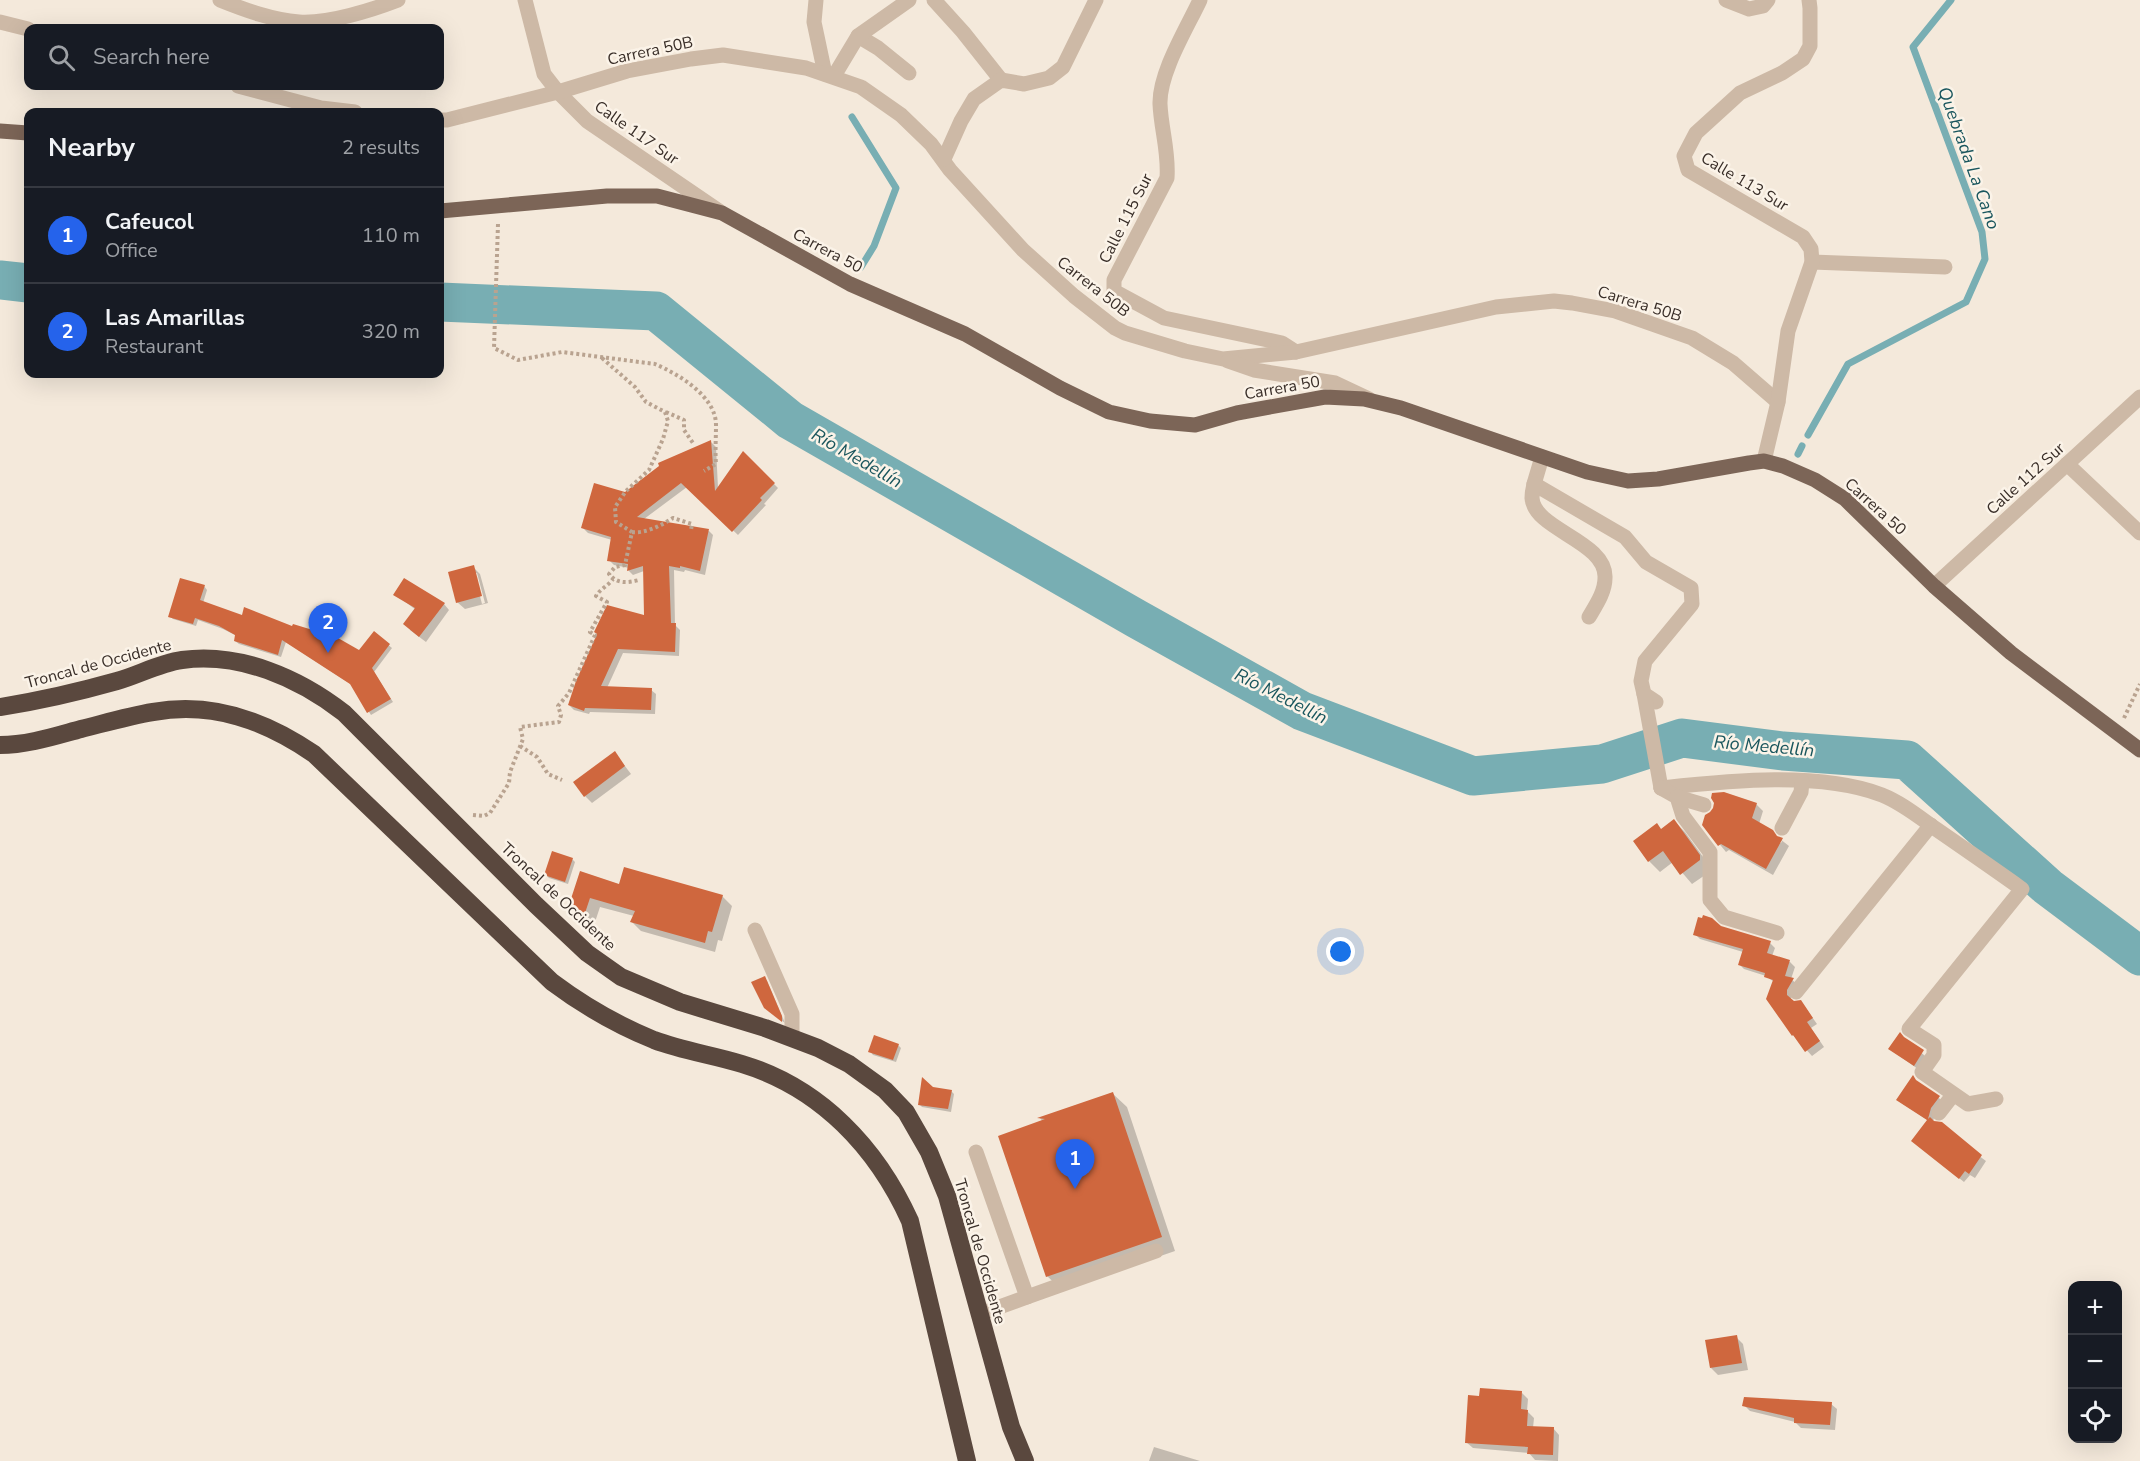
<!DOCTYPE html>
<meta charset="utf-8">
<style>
:root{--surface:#171b24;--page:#20242c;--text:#f1f3f6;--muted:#9ea1a6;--line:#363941;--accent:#2563eb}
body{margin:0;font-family:"Nunito Sans",sans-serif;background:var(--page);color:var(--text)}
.controls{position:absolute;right:18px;bottom:18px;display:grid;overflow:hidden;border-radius:12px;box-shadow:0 6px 24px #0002}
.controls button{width:54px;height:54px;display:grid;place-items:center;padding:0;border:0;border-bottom:2px solid var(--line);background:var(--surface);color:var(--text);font:30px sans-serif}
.you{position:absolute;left:1341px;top:952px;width:21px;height:21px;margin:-15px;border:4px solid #fff;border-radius:50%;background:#1a73e8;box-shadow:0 0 0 9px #1a73e833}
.badge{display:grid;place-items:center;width:39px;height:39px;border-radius:50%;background:var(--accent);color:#fff;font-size:20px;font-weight:700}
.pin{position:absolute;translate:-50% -50px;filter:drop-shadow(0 2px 3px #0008)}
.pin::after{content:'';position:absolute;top:32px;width:21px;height:18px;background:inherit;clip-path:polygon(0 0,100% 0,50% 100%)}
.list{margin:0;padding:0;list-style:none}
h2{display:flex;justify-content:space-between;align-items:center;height:78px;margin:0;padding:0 24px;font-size:26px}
h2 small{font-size:20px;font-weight:400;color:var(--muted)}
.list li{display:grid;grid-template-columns:39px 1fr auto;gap:18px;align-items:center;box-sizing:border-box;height:96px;padding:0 24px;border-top:2px solid var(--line)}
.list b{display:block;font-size:22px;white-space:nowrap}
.list p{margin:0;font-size:20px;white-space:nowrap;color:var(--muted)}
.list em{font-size:20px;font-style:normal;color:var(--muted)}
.icon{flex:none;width:33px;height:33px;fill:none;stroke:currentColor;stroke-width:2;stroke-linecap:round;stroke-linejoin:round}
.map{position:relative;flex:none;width:2140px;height:1461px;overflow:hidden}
.search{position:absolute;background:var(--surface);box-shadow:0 6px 24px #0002;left:24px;top:24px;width:420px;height:66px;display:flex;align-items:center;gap:15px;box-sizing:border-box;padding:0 21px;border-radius:12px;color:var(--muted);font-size:22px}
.panel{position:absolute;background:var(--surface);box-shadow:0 6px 24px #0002;left:24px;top:108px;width:420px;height:270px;border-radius:12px}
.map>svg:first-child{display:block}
.shadow{fill:#0003;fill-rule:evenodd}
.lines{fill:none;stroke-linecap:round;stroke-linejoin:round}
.stream{stroke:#78aeb3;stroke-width:7}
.river{stroke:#78aeb3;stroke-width:39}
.building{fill:#cf673e}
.path{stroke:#b9a390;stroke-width:4;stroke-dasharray:3 3;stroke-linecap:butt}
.minor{stroke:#cdb9a6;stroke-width:15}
.major{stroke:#7c6557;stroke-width:15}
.highway{stroke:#5a483e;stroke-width:18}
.labels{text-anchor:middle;stroke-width:5;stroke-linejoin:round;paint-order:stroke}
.street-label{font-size:16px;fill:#392e28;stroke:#fbf3e8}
.water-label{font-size:18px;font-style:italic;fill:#1a565d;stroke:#fbf3e8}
</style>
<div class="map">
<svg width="2140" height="1461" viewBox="0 0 2140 1461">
<rect width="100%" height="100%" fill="#f4e9db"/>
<g class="shadow">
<path d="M711,442L716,447L718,488L743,453L778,488L764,504L766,505L738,535L687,487L644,519L709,531L713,535L705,575L685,570L684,572L674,570L675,625L680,630L679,656L623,653L607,688L651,690L656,694L655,714L590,712L589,714L574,710L569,705L577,681L646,617L644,571L633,575L628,570L629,568L614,565L609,560L612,540L588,533L583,528L626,494Z"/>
<path d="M473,567L480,574L488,603L465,609L457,602ZM474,573H477L485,603L482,604Z"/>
<path d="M204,586L207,590L203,603L243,617L360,652L374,633L392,648L374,672L393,702L371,715L352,685L286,642L281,657L239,644L235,641L237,636L223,629L198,620L196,626L173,619L170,616Z"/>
<path d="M395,594L444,604L449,610L426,642L410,630L416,610Z"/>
<path d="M615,753L631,774L592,803L585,796Z"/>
<path d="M1756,804L1763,811L1759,824L1780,843L1782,842L1780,839L1789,846L1773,875L1729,850L1726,852L1703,824Z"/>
<path d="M1674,821L1685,832L1711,868V871L1692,884L1673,862L1660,872L1649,861Z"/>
<path d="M572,859L575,862L568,884L549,878L546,875Z"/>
<path d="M581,873L620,885L722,896L732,906L722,941L718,940L715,952L641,931L631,921L634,916L600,907L595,922L580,918L570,908Z"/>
<path d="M1720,928L1770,943L1775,948L1772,956L1790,962L1795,967L1791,979L1798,985L1791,995V1001L1805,1007L1817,1024L1811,1028L1824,1047L1812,1056L1793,1035L1768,999L1774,982L1766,976L1744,969L1739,964L1743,952L1700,939L1695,934Z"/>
<path d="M764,978L767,981L785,1023L769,1011Z"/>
<path d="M1907,1041L1930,1060L1922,1072L1890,1049Z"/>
<path d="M898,1045L901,1048L896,1062L873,1055L870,1051Z"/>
<path d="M1919,1083L1944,1102L1935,1113L1933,1122L1986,1161L1975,1178L1970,1175L1964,1182L1918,1145L1929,1121L1903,1104Z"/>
<path d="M932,1088L951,1091L954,1094L951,1112L922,1107L919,1104Z"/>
<path d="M1112,1093L1127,1107L1175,1251L1062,1290L1047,1276L1043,1122L1040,1118Z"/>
<path d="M1736,1337L1743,1344L1748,1370L1718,1375L1711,1368Z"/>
<path d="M1522,1393L1528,1399L1527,1411L1534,1418L1533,1428H1553L1559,1435L1558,1461L1535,1460L1529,1453L1473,1448L1466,1442Z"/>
<path d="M1831,1404L1837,1409L1835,1430L1801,1428L1795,1422L1750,1411L1744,1405Z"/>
<path d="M1154,1447L1200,1461H1149Z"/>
</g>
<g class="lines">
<g class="stream">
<path d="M852,117L896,188L874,246L861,267"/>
<path d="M1808,435L1848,364L1966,302L1985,259L1982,232L1913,47L1951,0"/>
<path d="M1798,454L1802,446"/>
</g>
<g class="river">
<path d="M0,280L28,283"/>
<path d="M440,302L656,311L790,420L1137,619L1302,711L1473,776L1602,764L1682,738L1783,751L1907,760L2048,887L2140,956"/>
</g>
</g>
<g class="building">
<path d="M711,440L715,491L743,451L775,483L760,498L762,500L732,532L681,483L637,517L709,529L700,571L680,566V568L669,566L671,623H676L675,652L618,649L601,686L652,688L651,710L585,708L584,711L568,705L576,681L597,634L594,632L607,605L644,615L643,566L627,571L628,564L607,561L611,537L581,528L594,483L625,492L659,466L658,463Z"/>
<path d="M474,565L482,596L456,603L448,572Z"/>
<path d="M180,578L205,585L200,600L242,615L244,607L292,626L293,624L316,631L317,626L359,650L374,631L390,644L372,668L391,699L367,713L350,684L282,640L278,655L234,641L235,635L219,626L195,618L193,624L168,617Z"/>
<path d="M404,578L445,603L419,637L403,624L415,608L393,595Z"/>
<path d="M615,751L625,766L584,797L573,782Z"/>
<path d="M1724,792L1757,803L1752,818L1773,830L1777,836L1783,838L1766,869L1721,844L1718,846L1702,825L1705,815L1710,812L1713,808L1714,803L1711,798L1712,793Z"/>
<path d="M1674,819L1700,855V860L1680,875L1663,851L1648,862L1633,841L1657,823L1661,829Z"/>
<path d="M552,851L573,858L565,882L544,875Z"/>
<path d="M624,867L723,895L712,932L708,931L705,943L630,922L635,911L590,898L585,913L568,908L580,871L619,884Z"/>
<path d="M1703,915L1712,918L1721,926L1771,941L1767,953L1790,960L1785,976L1794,978L1787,990V995L1794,1001L1801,1000L1813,1018L1807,1022L1820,1041L1805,1052L1793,1035L1792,1036L1766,999L1773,980L1764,977L1765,973L1738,965L1743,949L1693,935L1698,917L1702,918Z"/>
<path d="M765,976L782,1016V1022L764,1008L751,982Z"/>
<path d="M1900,1032L1904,1037L1924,1050L1914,1066L1888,1049Z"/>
<path d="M874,1035L899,1044L893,1060L868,1052Z"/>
<path d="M1913,1075L1916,1080L1940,1096L1931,1108L1928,1119L1930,1117L1934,1121L1942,1122L1982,1155L1969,1174L1965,1171L1959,1179L1911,1141L1927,1120L1896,1100Z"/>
<path d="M922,1077L933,1087L952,1090L948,1109L918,1105Z"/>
<path d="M1113,1092L1162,1237L1046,1277L998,1136L1045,1119L1037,1118Z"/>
<path d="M1737,1335L1742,1363L1710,1368L1705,1340Z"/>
<path d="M1480,1388L1522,1391L1521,1409L1528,1410L1527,1426L1554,1427L1553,1455L1527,1454L1528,1447L1465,1443L1468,1395L1479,1396Z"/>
<path d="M1744,1397L1832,1402L1830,1425L1794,1423V1418L1742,1406Z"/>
</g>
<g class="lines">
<g class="path">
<path d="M498,224L494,348L518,360L562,352L655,364C678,374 716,396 716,425C716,438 715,451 716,464L704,471"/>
<path d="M602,358L635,387L646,402L665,412L668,421L663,439L649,470L626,491L615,507L616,522L632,532L625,565L615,567L609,574C617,584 627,583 639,580"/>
<path d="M666,412L684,420V430L693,443"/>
<path d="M632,532C645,534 662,525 673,518L692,524L691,530"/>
<path d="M2124,718L2140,684"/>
<path d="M520,746L537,757L548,774L562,780"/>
<path d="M473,815L484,816L490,813L509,783L510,772L523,739L520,727L559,722L561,715L558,706L569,693L595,635L590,632L607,602L596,596C600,589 608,586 613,579"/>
</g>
<g class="minor">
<path d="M220,0C245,10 272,20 299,22C328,24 372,10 398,0"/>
<path d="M525,0L544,74L558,92L587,121L719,211"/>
<path d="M816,0L814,22L825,74"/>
<path d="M934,0L963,32L1001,80"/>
<path d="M1200,0C1187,28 1159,73 1160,104C1161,129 1169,152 1167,178L1114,280V291L1164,318L1282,343L1296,352"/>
<path d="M1726,0L1749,9L1763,6L1768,0"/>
<path d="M0,22L28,29"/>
<path d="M858,36L878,48L909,73"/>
<path d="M834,76L858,36L909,0"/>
<path d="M238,86L321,108L355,112"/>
<path d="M440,120H447L558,92L627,71L691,59L723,55L806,68L861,87L901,115L931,144L950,170L1023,250L1074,296L1115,328L1125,333L1185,351L1223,359L1296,352L1496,307L1554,301L1572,303L1615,311L1692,338L1733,363L1778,402"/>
<path d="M944,159L961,121L974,99L1001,80L1024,84L1049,78L1063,67L1096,0"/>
<path d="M1812,262L1945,267"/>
<path d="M1228,361L1254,370L1335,383L1369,399"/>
<path d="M1542,457L1534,484L1625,537L1646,562L1691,588L1692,604L1645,661L1641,681L1644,694L1656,702"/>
<path d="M1764,461L1778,402L1788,331L1812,262L1811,249L1803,237L1688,170L1684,156L1696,133L1740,93L1782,73L1803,59L1810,46V8L1809,0"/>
<path d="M2067,464L2140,533"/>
<path d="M1534,484C1533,488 1532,493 1532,498C1534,530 1607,541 1605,578C1605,592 1596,605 1589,617"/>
<path d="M1934,586L2140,397"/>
<path d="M1644,694L1661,788"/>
<path d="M1661,788C1728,781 1819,771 1882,795C1902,803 1919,817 1936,829C1965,849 1994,869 2022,889L1909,1029L1934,1045V1055L1922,1072L1968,1104L1996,1099"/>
<path d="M1661,788L1677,797L1683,816L1710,852V900L1724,917L1777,933"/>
<path d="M1677,797L1704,805"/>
<path d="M1782,828L1801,792L1802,782"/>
<path d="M755,930L792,1014V1038"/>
<path d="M1796,992L1931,825"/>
<path d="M1939,1113L1953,1095"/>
<path d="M976,1152L1027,1297L980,1314"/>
<path d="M1027,1297L1156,1251"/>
</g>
<g class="major">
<path d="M0,131L28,133"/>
<path d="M440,211L607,196H657L722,213L850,284L965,334L1060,388L1109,412L1150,421L1195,425L1237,413L1325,397L1364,399L1401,408L1587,472L1628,481L1658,479L1749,463L1764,461L1783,466L1815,480L1845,499L1934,586L2011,653L2140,750"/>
</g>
<g class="highway">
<path d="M0,707C39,701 78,692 117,681C138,675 160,663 182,660C240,652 299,678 344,713L536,905L587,953L621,977L680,1002L765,1028L818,1048L849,1064L885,1090L906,1112L929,1152L947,1196L1011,1427L1025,1461"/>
<path d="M0,745C28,745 55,736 81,729C105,723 129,716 153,712C213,701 266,721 314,754L552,982C584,1006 617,1025 654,1040C683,1051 714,1055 742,1064C821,1088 877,1148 910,1221L967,1461"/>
</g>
</g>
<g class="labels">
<g class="street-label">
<text transform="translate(650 50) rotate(-12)" y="6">Carrera 50B</text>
<text transform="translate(637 132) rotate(35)" y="6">Calle 117 Sur</text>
<text transform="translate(1745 181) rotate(31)" y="6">Calle 113 Sur</text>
<text transform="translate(1125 218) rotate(-63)" y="6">Calle 115 Sur</text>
<text transform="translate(828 250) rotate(28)" y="6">Carrera 50</text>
<text transform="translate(1094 286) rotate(38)" y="6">Carrera 50B</text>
<text transform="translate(1640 303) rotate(17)" y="6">Carrera 50B</text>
<text transform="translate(1282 387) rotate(-10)" y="6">Carrera 50</text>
<text transform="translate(2025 478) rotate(-42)" y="6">Calle 112 Sur</text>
<text transform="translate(1876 506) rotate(42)" y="6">Carrera 50</text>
<text transform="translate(98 663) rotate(-15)" y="6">Troncal de Occidente</text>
<text transform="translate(559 896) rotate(43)" y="6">Troncal de Occidente</text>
<text transform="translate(981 1251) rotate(74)" y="6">Troncal de Occidente</text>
</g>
<g class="water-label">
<text transform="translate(1969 158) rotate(70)" y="6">Quebrada La Cano</text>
<text transform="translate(857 458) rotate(30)" y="6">Río Medellín</text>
<text transform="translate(1281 696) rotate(27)" y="6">Río Medellín</text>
<text transform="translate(1764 746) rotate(5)" y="6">Río Medellín</text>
</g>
</g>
</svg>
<div class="controls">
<button>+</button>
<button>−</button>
<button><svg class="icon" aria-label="locate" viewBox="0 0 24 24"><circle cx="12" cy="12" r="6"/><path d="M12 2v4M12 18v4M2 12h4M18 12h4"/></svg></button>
</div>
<div class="you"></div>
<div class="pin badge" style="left:1075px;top:1189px">1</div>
<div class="pin badge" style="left:328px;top:653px">2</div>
<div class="search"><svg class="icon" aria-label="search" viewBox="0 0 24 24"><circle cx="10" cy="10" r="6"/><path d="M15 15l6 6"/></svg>Search here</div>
<section class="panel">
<h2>Nearby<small>2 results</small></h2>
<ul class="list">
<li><span class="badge">1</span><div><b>Cafeucol</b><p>Office</p></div><em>110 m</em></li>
<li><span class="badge">2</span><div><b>Las Amarillas</b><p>Restaurant</p></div><em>320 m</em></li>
</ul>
</section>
</div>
